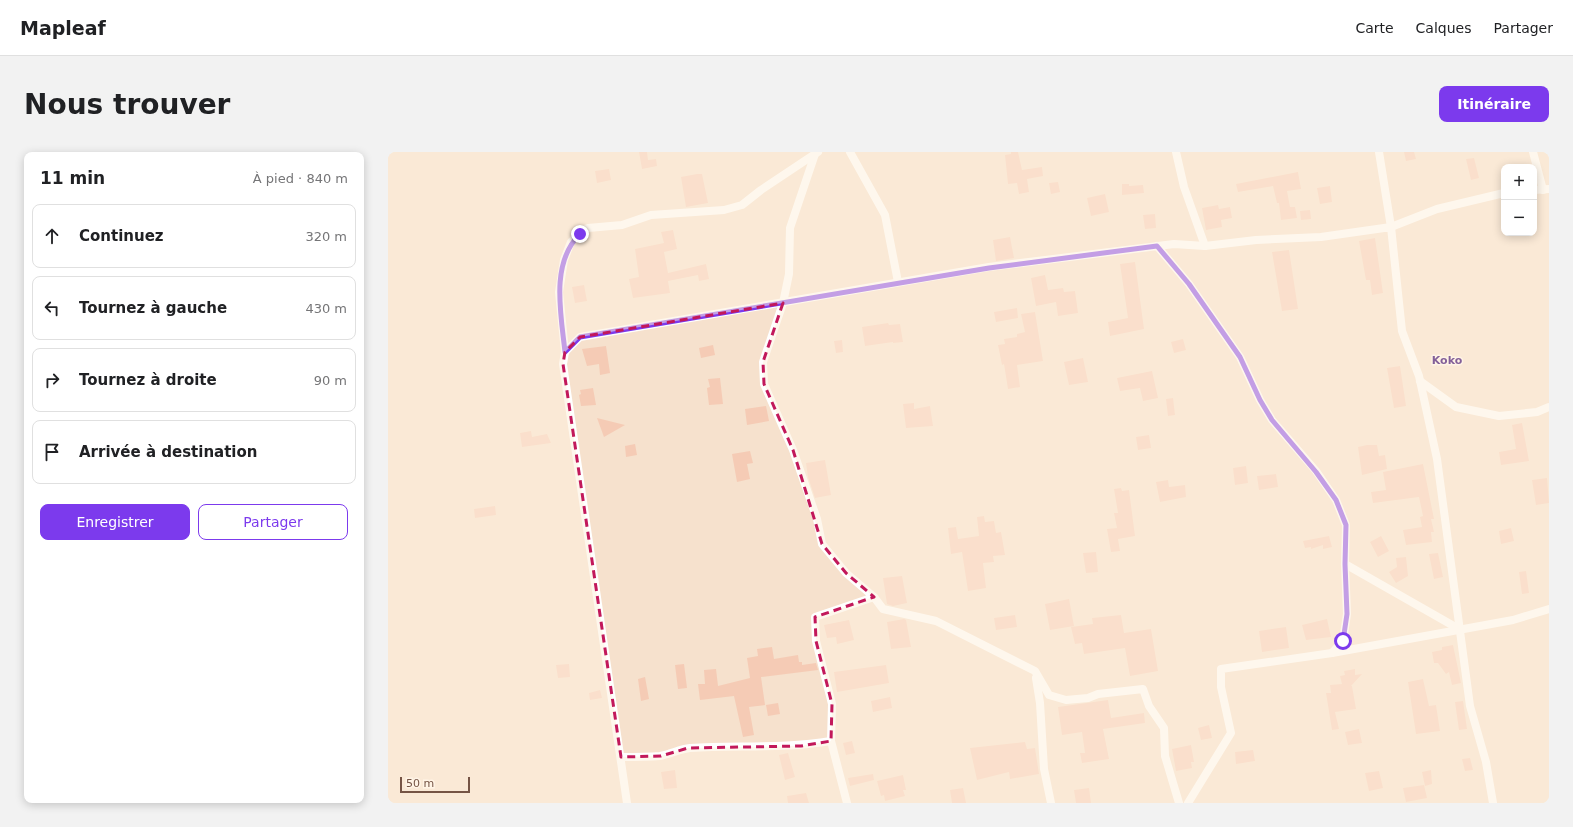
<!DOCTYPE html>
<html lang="fr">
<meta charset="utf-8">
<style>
:root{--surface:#fff;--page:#f2f2f2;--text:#202124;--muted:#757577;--line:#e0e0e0;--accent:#7c3aed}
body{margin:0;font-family:"DejaVu Sans",sans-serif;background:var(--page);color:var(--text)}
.controls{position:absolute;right:12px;top:12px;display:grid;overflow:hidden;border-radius:8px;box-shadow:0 2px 10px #0003}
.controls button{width:36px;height:36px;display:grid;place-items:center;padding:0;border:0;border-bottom:1px solid var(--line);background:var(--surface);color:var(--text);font:20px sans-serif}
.scale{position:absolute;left:12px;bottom:10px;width:70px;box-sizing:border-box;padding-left:4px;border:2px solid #755445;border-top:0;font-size:11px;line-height:14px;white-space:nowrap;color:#755445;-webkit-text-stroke:3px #fff4e6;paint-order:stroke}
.stop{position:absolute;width:12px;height:12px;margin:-9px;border:3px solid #7c3aed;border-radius:50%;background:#fff}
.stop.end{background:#7c3aed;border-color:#fff;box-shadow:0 1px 4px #0008}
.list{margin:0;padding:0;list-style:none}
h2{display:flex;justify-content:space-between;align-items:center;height:52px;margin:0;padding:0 16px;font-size:17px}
h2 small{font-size:13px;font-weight:400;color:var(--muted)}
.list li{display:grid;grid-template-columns:26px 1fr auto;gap:12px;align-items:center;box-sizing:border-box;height:64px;margin:0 8px 8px;padding:0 8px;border:1px solid var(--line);border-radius:8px}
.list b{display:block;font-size:15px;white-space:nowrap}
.list em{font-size:13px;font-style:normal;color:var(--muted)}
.actions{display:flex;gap:8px;padding:12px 16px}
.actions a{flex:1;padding:9px 0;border:1px solid var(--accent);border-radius:8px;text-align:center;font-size:14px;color:var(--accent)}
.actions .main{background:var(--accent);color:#fff}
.icon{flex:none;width:22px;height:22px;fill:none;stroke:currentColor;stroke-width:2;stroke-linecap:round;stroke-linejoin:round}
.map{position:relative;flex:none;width:1161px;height:651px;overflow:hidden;border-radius:8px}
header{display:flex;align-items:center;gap:24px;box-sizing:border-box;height:56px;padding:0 20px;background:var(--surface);border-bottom:1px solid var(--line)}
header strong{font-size:19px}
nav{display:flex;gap:22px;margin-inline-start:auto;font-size:14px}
.intro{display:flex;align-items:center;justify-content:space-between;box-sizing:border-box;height:96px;padding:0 24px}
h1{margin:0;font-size:28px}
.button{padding:10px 18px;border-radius:8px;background:var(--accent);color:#fff;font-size:14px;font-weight:700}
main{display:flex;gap:24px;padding:0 24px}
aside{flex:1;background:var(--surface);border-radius:8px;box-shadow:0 2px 10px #0003}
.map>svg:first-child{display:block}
.residential{fill:#f6e1cd;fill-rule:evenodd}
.building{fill:#f5cbb5}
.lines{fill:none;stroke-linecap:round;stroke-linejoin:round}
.minor{stroke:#fff;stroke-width:8}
.route{stroke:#7c3aed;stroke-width:5}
.marked{fill:none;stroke:#c2185b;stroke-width:3;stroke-dasharray:8 5;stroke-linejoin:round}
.labels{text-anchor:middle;stroke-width:3;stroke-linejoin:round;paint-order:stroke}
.neighbourhood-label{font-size:11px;font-weight:bold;fill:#836099;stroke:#fff4e6}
</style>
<header>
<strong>Mapleaf</strong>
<nav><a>Carte</a><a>Calques</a><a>Partager</a></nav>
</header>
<div class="intro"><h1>Nous trouver</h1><a class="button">Itinéraire</a></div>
<main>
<aside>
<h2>11 min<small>À pied · 840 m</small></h2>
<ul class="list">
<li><svg class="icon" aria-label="ahead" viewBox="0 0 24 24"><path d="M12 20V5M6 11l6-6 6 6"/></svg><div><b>Continuez</b></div><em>320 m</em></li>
<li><svg class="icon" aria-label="left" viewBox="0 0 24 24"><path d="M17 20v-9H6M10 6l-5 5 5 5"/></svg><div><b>Tournez à gauche</b></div><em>430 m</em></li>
<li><svg class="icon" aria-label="right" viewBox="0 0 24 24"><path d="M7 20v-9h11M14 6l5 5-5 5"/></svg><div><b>Tournez à droite</b></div><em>90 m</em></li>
<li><svg class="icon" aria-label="arrive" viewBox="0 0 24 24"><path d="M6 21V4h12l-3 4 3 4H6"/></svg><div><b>Arrivée à destination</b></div></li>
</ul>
<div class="actions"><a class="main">Enregistrer</a><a>Partager</a></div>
</aside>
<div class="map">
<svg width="1161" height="651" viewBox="0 0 1161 651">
<rect width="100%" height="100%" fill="#fef0df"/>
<path class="residential" d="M0,0H1161V651H0ZM1116,15H1146V81H1116Z"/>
<g class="building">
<path d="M251,0H259L260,8L268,7L269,14L254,17Z"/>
<path d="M623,0H630L634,18L654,15L655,24L639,27L641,40L631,42L629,31L620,32L617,3L623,2Z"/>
<path d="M1016,0H1026L1028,7L1018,9Z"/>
<path d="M1086,6L1091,26L1083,28L1078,7Z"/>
<path d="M221,17L223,28L209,31L207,19Z"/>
<path d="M910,20L913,37L899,39L902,55H907L909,66L893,68L891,51H889L885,34L850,40L848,32Z"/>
<path d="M309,22H314L320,51L298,55L293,25Z"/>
<path d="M670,30L672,40L663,42L661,31Z"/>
<path d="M734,32H741V34L755,33L756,41L734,43Z"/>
<path d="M942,34L944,50L932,52L929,36Z"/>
<path d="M717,42L721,60L703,64L699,46Z"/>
<path d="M830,53L831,57L842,55L844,66L833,68L834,75L818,78L814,56Z"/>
<path d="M922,58L923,67L913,68L912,59Z"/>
<path d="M767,62L768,76L757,77L755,63Z"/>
<path d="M285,78L289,97L276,100L280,121L318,112L321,127L311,129L310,123L280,129L282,141L245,146L241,127L251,125L247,97L276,91L273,80Z"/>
<path d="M622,85L626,106L608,109L605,88Z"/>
<path d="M987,86L995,141L984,143L982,128H978L971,89Z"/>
<path d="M901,98L910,157L894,159L884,100Z"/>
<path d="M747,110L756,177L722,184L720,170L740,166L732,112Z"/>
<path d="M657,123L660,138L675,136L676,140L687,139L690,161L670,164L668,150L648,154L643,126Z"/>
<path d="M196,133L199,149L187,151L184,135Z"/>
<path d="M629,156L630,166L608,170L606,160Z"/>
<path d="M647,160L655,209L629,213L632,235L620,237L616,212L614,213L610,193L617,192L616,187L629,185V182L637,180L633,162Z"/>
<path d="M500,171L501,173L512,172L515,190L505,191V190L477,194L474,175Z"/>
<path d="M795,187L798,198L786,201L783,190Z"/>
<path d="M454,188L455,200L448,201L446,189Z"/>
<path d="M325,193L327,203L313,206L311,196Z"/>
<path d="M218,194L222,221L212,223L211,212L199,214L194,197Z"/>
<path d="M695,206L700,230L681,233L676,210Z"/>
<path d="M1012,214L1018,254L1006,256L999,216Z"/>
<path d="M764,219L770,246L755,249L752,236L732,239L729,226Z"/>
<path d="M332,226L335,252L321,253L319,236L322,235L320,227Z"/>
<path d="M205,236L208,253L193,254L191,243L193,242L192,238Z"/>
<path d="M785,246L787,263L780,264L778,247Z"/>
<path d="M526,251V257L542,254L545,274L518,276L515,252Z"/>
<path d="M378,254L381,269L359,273L357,257Z"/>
<path d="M209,266L237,273L216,285Z"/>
<path d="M1134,271L1141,309L1113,313L1111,300L1128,297L1124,273Z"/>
<path d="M143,279L144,285L159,282L163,291L134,295L132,281Z"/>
<path d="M761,283L763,296L750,298L748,285Z"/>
<path d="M247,292L249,303L238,305L237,294Z"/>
<path d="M979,293H989L991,304L997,303L999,317L974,323L970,295Z"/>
<path d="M362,299L365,311L359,312L362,327L349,330L344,302Z"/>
<path d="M437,308L443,343L427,346L420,325L418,311Z"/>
<path d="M1035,312L1046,367H1043L1046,380H1043L1044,390L1018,393L1015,378L1034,375L1032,365L1035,364L1031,345L985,351L983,340L998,338L995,320Z"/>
<path d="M858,314L860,331L847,333L845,316Z"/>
<path d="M888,322L890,335L871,338L869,324Z"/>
<path d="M1159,326L1161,351L1148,353L1144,328Z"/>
<path d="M780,328L781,335L797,333L798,345L772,350L768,330Z"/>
<path d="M733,336L734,339L741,338L747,384L730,387L732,399L723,400L719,377L729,376L726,361H730L726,337Z"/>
<path d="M107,354L108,363L87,366L86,357Z"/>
<path d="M596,364L597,370L606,369L608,381L613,380L617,403L605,404L606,410L595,411L598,436L580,439L574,400L563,402L560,376L568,375L570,387L591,384L589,365Z"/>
<path d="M1123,376L1126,389L1113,392L1111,379Z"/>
<path d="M941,384L944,395L935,397V393L923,397V395L917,396L915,389Z"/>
<path d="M993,384L1001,399L990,405L982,390Z"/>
<path d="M708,400L710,420L698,421L695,401Z"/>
<path d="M1050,401L1055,425L1046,427L1041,402Z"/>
<path d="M1018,405L1020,424L1008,431L1001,420L1009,415L1008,406Z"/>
<path d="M1138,419L1141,441L1134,442L1131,420Z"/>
<path d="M514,424L519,451L505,454L499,452L495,426Z"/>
<path d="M681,447L686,474L662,478L657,452Z"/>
<path d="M627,463L629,475L608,478L606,466Z"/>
<path d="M733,463L736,481L763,477L770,519L742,524L737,496L696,502L694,491L687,492L683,475L705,472L704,466Z"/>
<path d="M516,467L518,468L523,495L503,497L499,470Z"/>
<path d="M939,467L943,485L918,488L914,473Z"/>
<path d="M461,468L466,488L449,492L448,485L439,486L436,473Z"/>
<path d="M898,475L901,496L874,500L871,479Z"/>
<path d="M1065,493L1073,531L1064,533L1061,520L1058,522L1050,511H1046L1044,500L1054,498V495Z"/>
<path d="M384,495L386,507L410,503L411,510H414V513L428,511L430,518L373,525L377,553L361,555L366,583L355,585L346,544L312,548L310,532H317L316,518L328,517L330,534L362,526L359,506L370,504L369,497Z"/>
<path d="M181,512L182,525L170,526L168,513Z"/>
<path d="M296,512L299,536L290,537L287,513Z"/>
<path d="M498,513L501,531L449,540L446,520Z"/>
<path d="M967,517V523L974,522L963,534H964L968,557L947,560L951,577L944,578L938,541H943L942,533L954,532L952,524L957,523L956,519Z"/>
<path d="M257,525L261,547L253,549L250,527Z"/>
<path d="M1035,527L1041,554L1048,553L1052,579L1028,582L1020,530Z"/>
<path d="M212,538L214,546L202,548L201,541Z"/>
<path d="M502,545L504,556L485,560L483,549Z"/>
<path d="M720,548L723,566L756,561L757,571L715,577L721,607L694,611L692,601H697L694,580L674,583L670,555Z"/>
<path d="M1075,549L1079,577L1071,578L1067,550Z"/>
<path d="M390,551L392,562L380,564L378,553Z"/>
<path d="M821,573L824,586L813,588L810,576Z"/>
<path d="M971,577L974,591L960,593L957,580Z"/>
<path d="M464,589L467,601L458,603L455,591Z"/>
<path d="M637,590L639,597L647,596L651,622L622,627L621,620L589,628L582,596Z"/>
<path d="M803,593L806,610H803L804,616L788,619L784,597Z"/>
<path d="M865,598L867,609L848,612L847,600Z"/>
<path d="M400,601L407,625L397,628L391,603Z"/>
<path d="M1082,606L1085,618L1077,619L1074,607Z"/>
<path d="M287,618L289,636L276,637L273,620Z"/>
<path d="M1043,618L1044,632L1037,634L1034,620Z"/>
<path d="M991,619L995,636L981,639L977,621Z"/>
<path d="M485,622L486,628L462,634L460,626Z"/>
<path d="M515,623L518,638H515L517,644L497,649L496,643L493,644L489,629Z"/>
<path d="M1036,633L1039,646L1018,650L1015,636Z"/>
<path d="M575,636L578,651H564L562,638Z"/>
<path d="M701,636L703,651H688L686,638Z"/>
<path d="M418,641L421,651H400L399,644Z"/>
</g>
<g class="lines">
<g class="minor">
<path d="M430,0L427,2L402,76L401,122L395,151L375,210L376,232L405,298L429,367L434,392L458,421L486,445L427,465L428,489L444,552L443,589L459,651"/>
<path d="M462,0L497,63L510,130"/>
<path d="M788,0L796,35L817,94"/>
<path d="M991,0L1003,75L1049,57L1116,41"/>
<path d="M1145,0L1155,38"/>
<path d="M1146,38L1161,37"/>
<path d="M769,94L801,132L852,205L872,248L884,268L928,319L948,348L958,373L957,412L959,462L955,489L944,501L833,517V535L843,581L800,651"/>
<path d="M177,200L171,140L176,108L183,90L192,81L200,76L234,73L263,63L336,58L354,53L373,38L427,2"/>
<path d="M1032,229L1068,255L1111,264L1149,260L1161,255"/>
<path d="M957,412L1071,477"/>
<path d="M486,445L495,457L548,469L647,519L661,543L678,548L700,546L710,542L755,537L761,554L776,576L777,604L791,651"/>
<path d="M944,501L1125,468L1161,457"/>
<path d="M648,526L652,551L656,617L663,651"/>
<path d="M233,605C246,605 259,605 272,604C283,602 292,597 302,596C350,593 396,597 443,589"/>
<path d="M239,651L175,212L177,200L192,185L601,115L786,92L817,94L868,88L933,85L1003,75L1014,179L1031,224L1049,307L1082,554L1098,610L1105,651"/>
</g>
</g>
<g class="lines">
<path class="route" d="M192,82C162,111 173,162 177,200L192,185L601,116L769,94L801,132L852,205L872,248L884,268L928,320L948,348L958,373L957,412L959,462L955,489"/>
</g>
<path d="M0 0H1161V651H0ZM395,151L375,210L376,232L405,298L434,392L458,421L486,445L427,465L428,489L444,552L443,589L413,594L300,596L273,604L233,605L175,212L177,200L192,185Z" fill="#fef0df" fill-opacity=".55" fill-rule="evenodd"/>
<path class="marked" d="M395,151L375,210L376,232L405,298L434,392L458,421L486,445L427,465L428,489L444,552L443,589L413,594L300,596L273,604L233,605L175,212L177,200L192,185Z"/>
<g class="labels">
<g class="neighbourhood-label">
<text x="1059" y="212">Koko</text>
</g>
</g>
</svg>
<div class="controls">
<button>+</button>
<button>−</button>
</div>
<div class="scale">50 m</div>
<div class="stop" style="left:955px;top:489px"></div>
<div class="stop end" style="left:192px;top:82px"></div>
</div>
</main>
